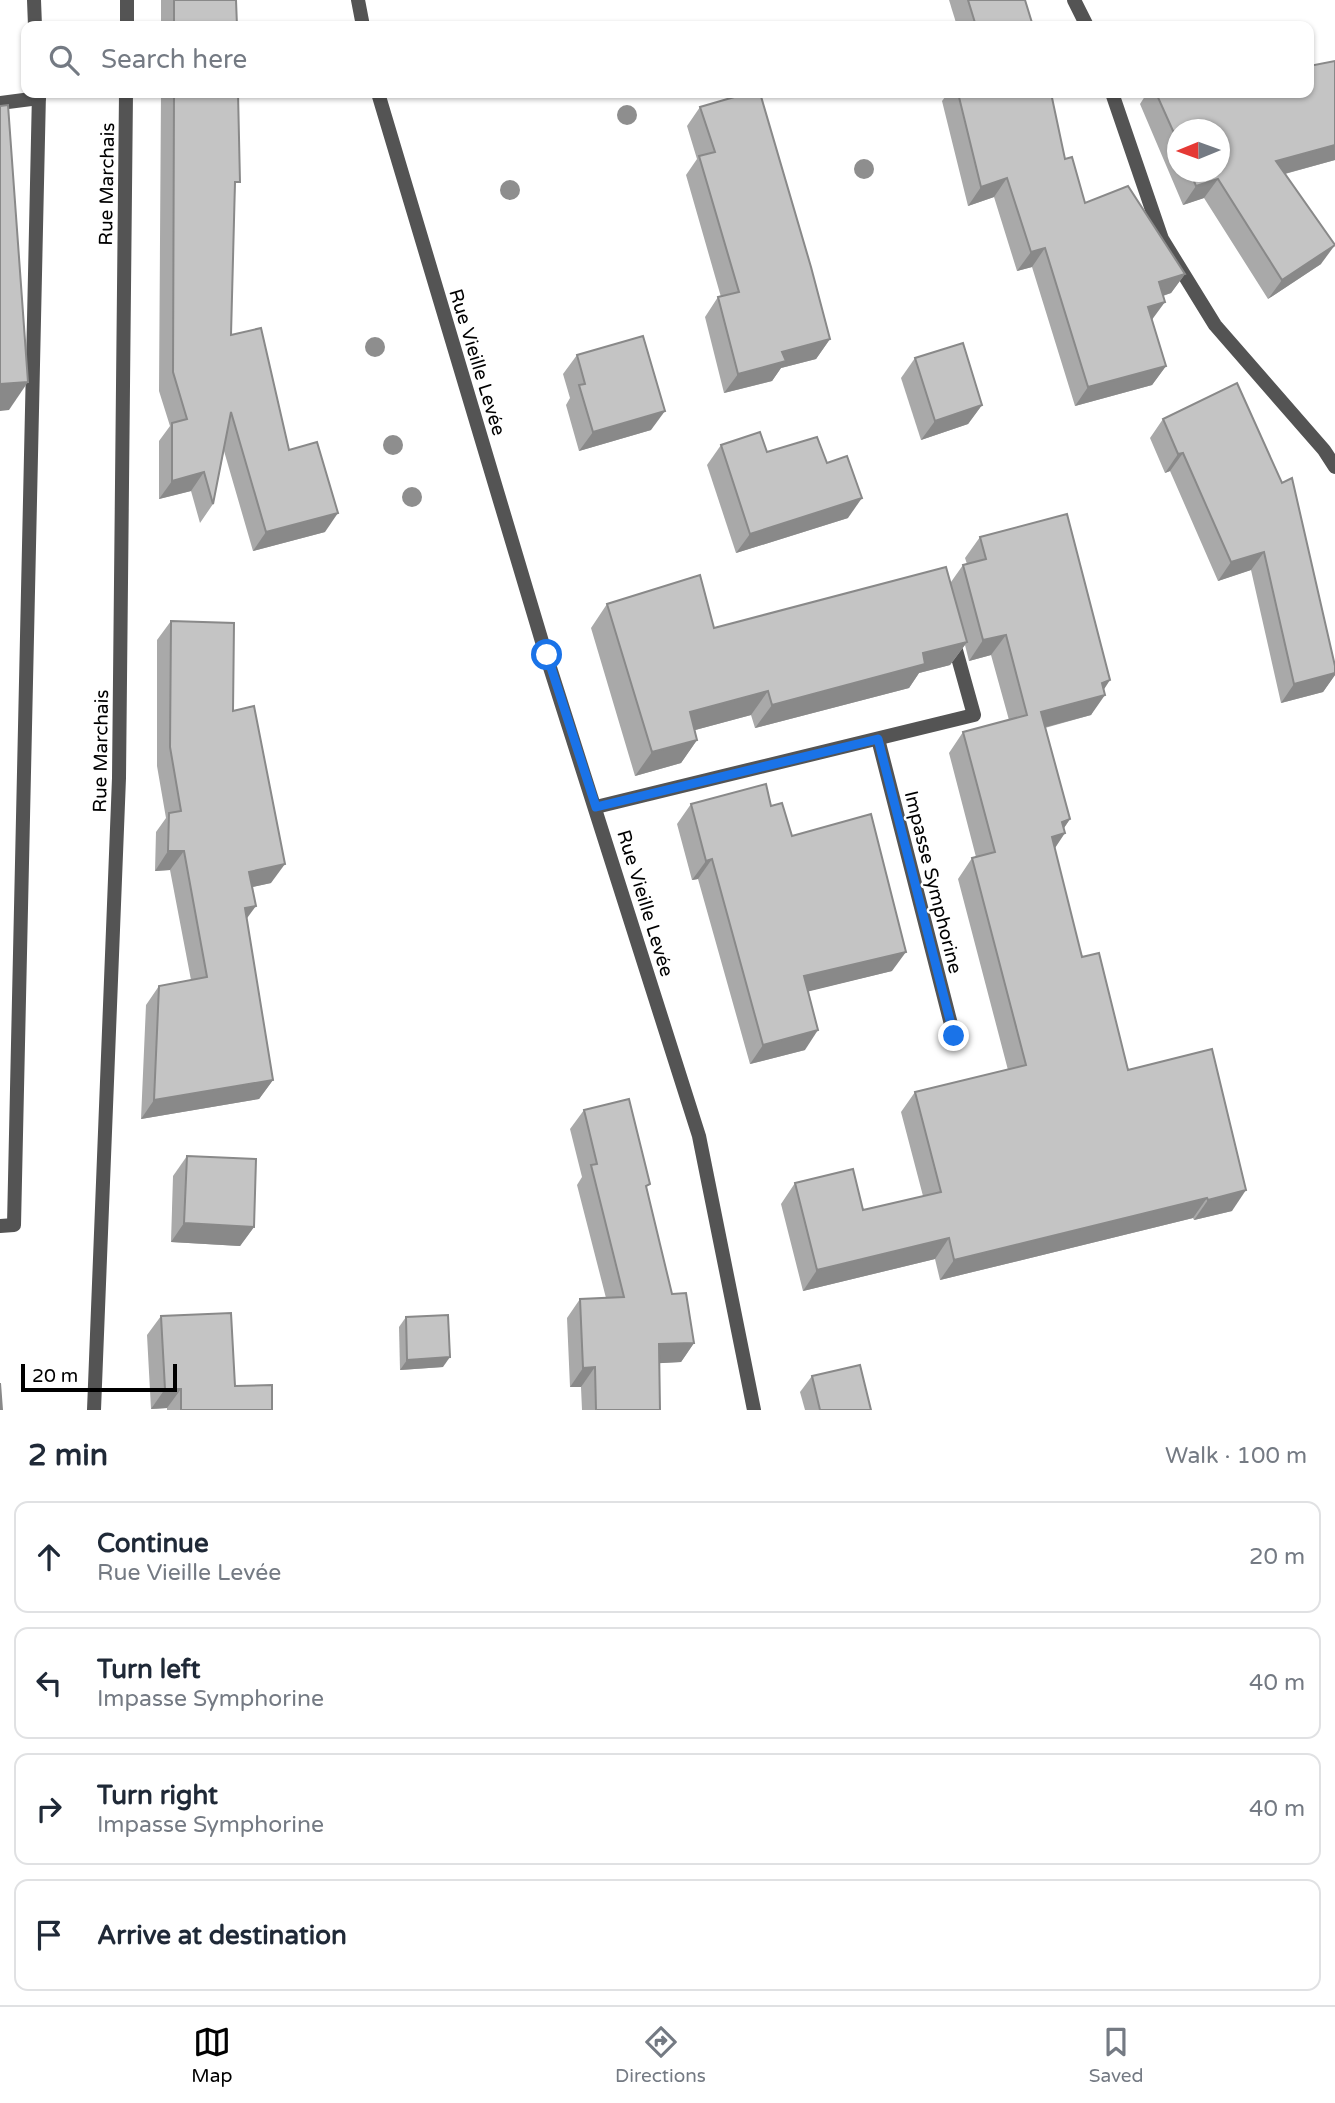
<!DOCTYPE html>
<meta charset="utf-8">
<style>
:root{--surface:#fff;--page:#f6f6f7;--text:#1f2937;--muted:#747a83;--line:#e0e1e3;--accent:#000}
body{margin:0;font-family:"Varela Round",sans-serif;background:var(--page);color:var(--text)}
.compass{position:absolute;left:1167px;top:119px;width:63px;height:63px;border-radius:50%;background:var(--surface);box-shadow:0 2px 5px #0004;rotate:269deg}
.scale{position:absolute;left:21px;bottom:18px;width:156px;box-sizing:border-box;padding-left:7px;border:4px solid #000;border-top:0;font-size:19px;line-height:24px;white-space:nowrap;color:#000;-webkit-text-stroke:5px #fff;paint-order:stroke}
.stop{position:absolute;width:21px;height:21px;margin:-16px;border:5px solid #1a73e8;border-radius:50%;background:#fff}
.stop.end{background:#1a73e8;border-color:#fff;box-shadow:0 2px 7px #0008}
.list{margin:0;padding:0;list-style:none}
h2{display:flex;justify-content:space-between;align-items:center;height:91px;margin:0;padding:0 28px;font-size:30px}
h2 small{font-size:23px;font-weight:400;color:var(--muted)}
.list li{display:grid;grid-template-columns:46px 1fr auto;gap:21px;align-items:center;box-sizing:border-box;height:112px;margin:0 14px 14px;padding:0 14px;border:2px solid var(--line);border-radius:14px}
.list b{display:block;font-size:26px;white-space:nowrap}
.list p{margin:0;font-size:23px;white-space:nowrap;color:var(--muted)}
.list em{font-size:23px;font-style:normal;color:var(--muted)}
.icon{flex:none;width:38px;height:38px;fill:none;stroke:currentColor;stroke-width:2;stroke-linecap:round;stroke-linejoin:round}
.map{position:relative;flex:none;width:1335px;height:1410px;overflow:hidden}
.search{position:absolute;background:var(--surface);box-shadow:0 2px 5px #0004;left:21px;right:21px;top:21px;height:77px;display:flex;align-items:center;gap:18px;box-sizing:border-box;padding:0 24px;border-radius:14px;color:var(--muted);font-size:26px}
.sheet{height:595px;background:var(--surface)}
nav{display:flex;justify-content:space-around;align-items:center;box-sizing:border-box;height:98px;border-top:2px solid var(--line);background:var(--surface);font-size:19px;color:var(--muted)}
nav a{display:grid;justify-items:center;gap:4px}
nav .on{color:var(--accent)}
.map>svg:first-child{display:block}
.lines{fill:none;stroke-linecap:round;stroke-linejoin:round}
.lane{stroke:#545454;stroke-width:14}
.street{stroke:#545454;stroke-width:14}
.tree{fill:#8e8e8e}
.wall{fill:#a9a9a9;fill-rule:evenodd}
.shaded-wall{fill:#898989}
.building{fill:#c4c4c4;stroke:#898989;stroke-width:2}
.route{stroke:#1a73e8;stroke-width:9}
.labels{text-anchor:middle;stroke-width:5;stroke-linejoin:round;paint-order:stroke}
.street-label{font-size:19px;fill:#000;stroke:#fff}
</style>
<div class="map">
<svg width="1335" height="1410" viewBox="0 0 1335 1410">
<rect width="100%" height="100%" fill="#fff"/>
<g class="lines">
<g class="lane">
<path d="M34,0L35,26"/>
<path d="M0,103L39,98"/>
<path d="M878,739L954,1036"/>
<path d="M596,807L974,715L952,636"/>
<path d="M0,1226L14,1225L39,93"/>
</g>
<g class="street">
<path d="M358,0L363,26"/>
<path d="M1074,0L1087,26"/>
<path d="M127,26V0"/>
<path d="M378,93L546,655L699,1136L754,1410"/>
<path d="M1112,93L1162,239L1215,325L1324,450L1335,467"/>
<path d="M94,1410L119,778L126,93"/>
</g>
</g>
<g class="tree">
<circle cx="627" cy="115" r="10"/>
<circle cx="864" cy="169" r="10"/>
<circle cx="510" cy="190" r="10"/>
<circle cx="375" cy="347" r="10"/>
<circle cx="393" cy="445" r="10"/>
<circle cx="412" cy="497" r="10"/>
</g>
<g class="wall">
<path d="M161,0H236L237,26H161Z"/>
<path d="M949,0H1025L1033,26H957Z"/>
<path d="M1335,61V160L1285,174L1321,264L1268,299L1204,198L1183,205L1140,104L1147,93H1309ZM1178,130L1220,172H1178Z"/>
<path d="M161,93H238L231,335L289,450L325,532L253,551L224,451L213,504L200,523L191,491L159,499V441L170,426L159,391Z"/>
<path d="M948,93H958L1065,159L1085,203L1185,274L1171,293L1163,296L1152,320L1166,366L1152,385L1075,406L1032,267L1017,271L994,197L968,206L942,101Z"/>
<path d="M700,107L830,339L816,359L781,368L772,381L724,393L705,317L718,297H721L686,175L697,159L687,126Z"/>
<path d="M577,355L651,430L579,451L566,405L570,398L563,374Z"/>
<path d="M915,358L982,405L968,424L921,440L901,378Z"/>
<path d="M1237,383L1335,666V675L1323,692L1281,703L1251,570L1218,581L1170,471L1165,473L1150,438L1163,419Z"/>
<path d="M721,445L827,463L848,518L736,553L707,465Z"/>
<path d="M980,537L1104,689L1091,715L1045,728L1070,819L1064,828L1055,848L1082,957L1128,1070L1232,1211L1194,1220L1193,1218L940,1280L935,1259L803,1291L781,1204L795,1183L863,1210L923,1196L901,1112L915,1092L1008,1070L958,879L972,858L976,857L949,753L963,732L1009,720L991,655L969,661L965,645L950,665L919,673L909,688L755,728L751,715L695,730L697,740L681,763L635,776L591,628L607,604L714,628L951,582L963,565L967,564L965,558Z"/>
<path d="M171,621L233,711L271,883L252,887L246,919L273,1080L259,1099L141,1119L146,1005L159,986L191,980L170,870L155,871L156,832L166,818L157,766V640Z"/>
<path d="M691,804L771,806L792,836L892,971L808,991L805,1050L750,1064L698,879L692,880L677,824Z"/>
<path d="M584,1110L647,1189L672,1294L694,1343L681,1362L659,1363L660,1410H582L581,1387H570L567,1318L580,1299L606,1298L577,1185L582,1177L570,1129Z"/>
<path d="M187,1156L254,1227L240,1246L171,1242L173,1176Z"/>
<path d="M161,1316L235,1386L272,1410H167V1408L151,1409L147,1335Z"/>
<path d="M406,1317L443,1367L400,1370L399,1327Z"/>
<path d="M812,1376L871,1410H805L800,1392Z"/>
</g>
<g class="shaded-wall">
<path d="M1335,145V160L1262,180L1276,161Z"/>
<path d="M1007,178L994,197L968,206L981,187Z"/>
<path d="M1218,179L1204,198L1183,205L1196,186Z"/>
<path d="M1335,245L1321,264L1268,299L1282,280Z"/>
<path d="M1045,248L1032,267L1017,271L1031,252Z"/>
<path d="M1185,274L1171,293L1146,301L1159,282Z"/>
<path d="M1165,302L1151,321L1148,307Z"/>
<path d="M830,339L816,359L781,368L772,381L724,393L738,374L782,352Z"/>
<path d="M1166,366L1152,385L1075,406L1088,387Z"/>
<path d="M28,382L9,410L0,411V384Z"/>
<path d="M982,405L968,424L921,440L935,421Z"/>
<path d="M665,411L651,430L579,451L593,432Z"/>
<path d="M1183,453L1170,471L1165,473L1178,454Z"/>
<path d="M204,472L191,491L159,499L172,481Z"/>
<path d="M862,498L848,518L736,553L750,534Z"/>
<path d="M338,513L325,532L253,551L266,532Z"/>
<path d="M1264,552L1251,570L1218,581L1231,562Z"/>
<path d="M1006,635L991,655L969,661L983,640Z"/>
<path d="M967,642L950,665L919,673L909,688L755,728L772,705L923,653Z"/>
<path d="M1335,673V675L1323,692L1281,703L1294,684Z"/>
<path d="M1110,680L1099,697L1105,695L1091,715L1027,732L1041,712L1102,683Z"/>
<path d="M768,691L751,715L673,736L690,712Z"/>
<path d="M697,740L681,763L635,776L652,752Z"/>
<path d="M1070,819L1059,835L1065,833L1051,854L1038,857L1062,822Z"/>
<path d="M168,851H184L170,870L155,871Z"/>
<path d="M712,859L698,879L692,880L706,861Z"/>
<path d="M285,864L271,883L235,891L249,872Z"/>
<path d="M256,906L242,925L245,908Z"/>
<path d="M906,952L892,971L790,996L804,976Z"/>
<path d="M818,1030L805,1050L750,1064L763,1045Z"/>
<path d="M273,1080L259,1099L141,1119L154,1100Z"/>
<path d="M1246,1190L1232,1211L1194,1220L1208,1200Z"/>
<path d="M1207,1198L1193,1218L940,1280L954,1260Z"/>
<path d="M184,1223L254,1227L240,1246L171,1242Z"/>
<path d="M949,1238L935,1259L803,1291L817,1270Z"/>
<path d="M694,1343L681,1362L645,1364L659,1344Z"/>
<path d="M450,1357L443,1367L400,1370L407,1360Z"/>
<path d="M595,1367L581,1387H570L583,1368Z"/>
<path d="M165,1389H181L167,1408L151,1409Z"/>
</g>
<g class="building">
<path d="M174,0H236L237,26H174Z"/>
<path d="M968,0H1025L1033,26H976Z"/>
<path d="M1335,61V145L1276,161L1335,245L1282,280L1218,179L1196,186L1190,172H1220V130H1178V142L1156,93H1309V66Z"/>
<path d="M174,93H238L240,182H235L231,335L261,328L289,450L317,442L338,513L266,532L231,412L213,504L204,472L172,481V423L187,419L173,372Z"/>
<path d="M748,93H760L811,267L830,339L782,352L786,361L738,374L718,297L739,292L699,156L715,152L700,107Z"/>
<path d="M958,93H1051L1065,159L1072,157L1085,203L1128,186L1185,274L1159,282L1165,302L1148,307L1166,366L1088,387L1045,248L1031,252L1007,178L981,187Z"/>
<path d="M8,105L28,382L0,384V106Z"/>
<path d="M643,336L665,411L593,432L579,385L585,384L577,355Z"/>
<path d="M963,343L982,405L935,421L915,358Z"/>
<path d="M1237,383L1282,483L1292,478L1335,666V673L1294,684L1264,552L1231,562L1183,453L1178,454L1163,419Z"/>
<path d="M760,432L767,452L817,437L827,463L847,456L862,498L750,534L721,445Z"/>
<path d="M1067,514L1110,680L1102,683L1105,695L1041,712L1070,819L1062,822L1065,833L1052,837L1082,957L1099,953L1128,1070L1212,1049L1246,1190L1208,1200L1207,1198L954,1260L949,1238L817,1270L795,1183L853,1169L863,1210L941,1192L915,1092L1026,1065L972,858L995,852L963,732L1027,715L1006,635L983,640L963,565L986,559L980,537Z"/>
<path d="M946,567L967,642L923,653L925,664L772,705L768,691L690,712L697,740L652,752L607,604L700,575L714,628Z"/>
<path d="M171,621L234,623L233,711L254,706L285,864L249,872L256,906L245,908L273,1080L154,1100L159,986L207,977L184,851H168L169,813L181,811L170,747Z"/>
<path d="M766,784L771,806L782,803L792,836L871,814L906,952L804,976L818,1030L763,1045L712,859L706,861L691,804Z"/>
<path d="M629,1099L650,1184L646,1186L672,1294L686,1293L694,1343L659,1344L660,1410H596L595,1367L583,1368L580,1299L624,1297L591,1165L597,1164L584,1110Z"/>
<path d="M187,1156L256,1159L254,1227L184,1223Z"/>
<path d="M231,1313L235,1386L272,1385V1410H181V1389H165L161,1316Z"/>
<path d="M448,1315L450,1357L407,1360L406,1317Z"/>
<path d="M860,1365L871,1410H820L812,1376Z"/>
<path d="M0,1383L2,1410H0Z"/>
</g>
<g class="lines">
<path class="route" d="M547,655L596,807L878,739L954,1036"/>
</g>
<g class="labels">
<g class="street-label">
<text transform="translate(106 184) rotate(-89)" y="7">Rue Marchais</text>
<text transform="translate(478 362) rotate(73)" y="7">Rue Vieille Levée</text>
<text transform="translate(100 751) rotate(-89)" y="7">Rue Marchais</text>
<text transform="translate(934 882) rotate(76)" y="7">Impasse Symphorine</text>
<text transform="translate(646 903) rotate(73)" y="7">Rue Vieille Levée</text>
</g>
</g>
</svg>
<svg class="compass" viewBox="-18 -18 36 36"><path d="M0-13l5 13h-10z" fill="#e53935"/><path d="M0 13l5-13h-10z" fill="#747a83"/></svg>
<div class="scale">20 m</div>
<div class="stop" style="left:547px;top:655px"></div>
<div class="stop end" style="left:954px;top:1036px"></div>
<div class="search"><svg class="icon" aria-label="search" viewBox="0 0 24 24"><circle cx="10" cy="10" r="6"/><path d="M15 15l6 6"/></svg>Search here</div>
</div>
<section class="sheet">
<h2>2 min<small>Walk · 100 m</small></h2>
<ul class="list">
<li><svg class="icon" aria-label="ahead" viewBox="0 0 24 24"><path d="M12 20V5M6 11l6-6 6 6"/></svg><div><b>Continue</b><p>Rue Vieille Levée</p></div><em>20 m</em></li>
<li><svg class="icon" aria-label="left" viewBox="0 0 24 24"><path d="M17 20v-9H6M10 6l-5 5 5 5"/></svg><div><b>Turn left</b><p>Impasse Symphorine</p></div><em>40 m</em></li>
<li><svg class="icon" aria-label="right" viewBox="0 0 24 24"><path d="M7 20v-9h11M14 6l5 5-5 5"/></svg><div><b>Turn right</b><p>Impasse Symphorine</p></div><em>40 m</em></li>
<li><svg class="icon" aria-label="arrive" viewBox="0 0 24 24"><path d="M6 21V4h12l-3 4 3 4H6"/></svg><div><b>Arrive at destination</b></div></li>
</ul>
</section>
<nav>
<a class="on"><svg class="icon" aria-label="map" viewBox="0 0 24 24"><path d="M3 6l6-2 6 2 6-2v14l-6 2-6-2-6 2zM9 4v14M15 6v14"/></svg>Map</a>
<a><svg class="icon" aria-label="directions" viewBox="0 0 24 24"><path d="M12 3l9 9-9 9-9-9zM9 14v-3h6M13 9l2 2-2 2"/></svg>Directions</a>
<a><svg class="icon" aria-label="saved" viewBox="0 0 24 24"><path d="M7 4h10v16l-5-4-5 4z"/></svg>Saved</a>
</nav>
